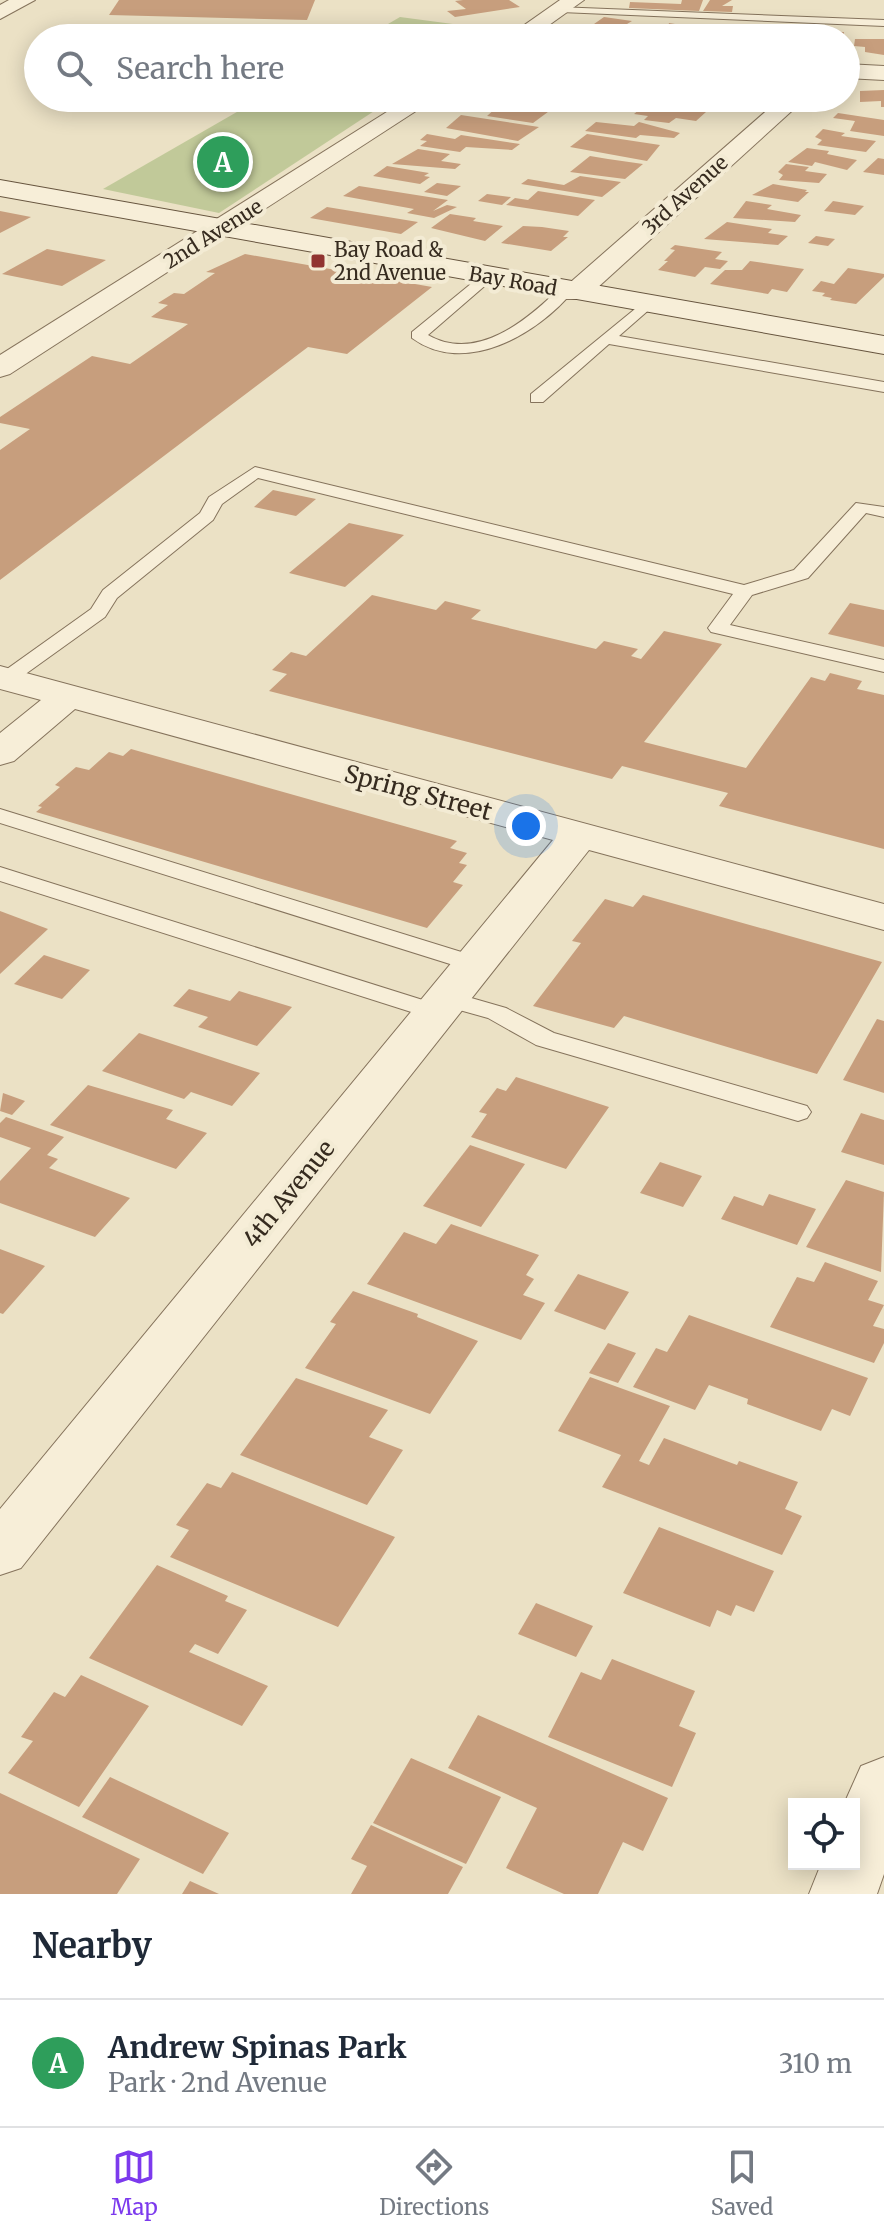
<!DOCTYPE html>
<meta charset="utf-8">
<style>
:root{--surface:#fff;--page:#f2f2f3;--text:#1f2937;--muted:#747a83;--line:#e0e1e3;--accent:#7c3aed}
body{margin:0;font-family:Merriweather,serif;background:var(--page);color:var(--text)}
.controls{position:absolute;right:24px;bottom:24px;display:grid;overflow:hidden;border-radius:0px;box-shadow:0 4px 20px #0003}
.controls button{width:72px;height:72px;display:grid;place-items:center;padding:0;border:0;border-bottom:2px solid var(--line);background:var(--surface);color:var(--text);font:40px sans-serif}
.you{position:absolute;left:526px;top:826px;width:28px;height:28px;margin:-20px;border:6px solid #fff;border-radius:50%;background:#1a73e8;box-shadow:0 0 0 12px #1a73e833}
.badge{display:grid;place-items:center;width:52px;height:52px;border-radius:50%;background:var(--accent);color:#fff;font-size:26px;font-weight:700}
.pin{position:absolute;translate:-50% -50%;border:4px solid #fff;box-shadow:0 2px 8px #0006}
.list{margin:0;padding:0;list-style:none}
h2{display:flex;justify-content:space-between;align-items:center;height:104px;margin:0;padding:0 32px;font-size:34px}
h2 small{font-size:26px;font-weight:400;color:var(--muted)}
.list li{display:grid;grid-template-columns:52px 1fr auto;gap:24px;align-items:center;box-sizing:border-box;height:128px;padding:0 32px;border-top:2px solid var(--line)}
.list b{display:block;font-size:30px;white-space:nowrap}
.list p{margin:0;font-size:26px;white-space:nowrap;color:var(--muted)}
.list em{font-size:26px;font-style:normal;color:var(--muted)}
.icon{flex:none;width:44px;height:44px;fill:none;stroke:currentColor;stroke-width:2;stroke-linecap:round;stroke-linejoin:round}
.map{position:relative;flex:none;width:884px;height:1894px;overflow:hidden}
.search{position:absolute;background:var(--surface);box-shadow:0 4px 20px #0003;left:24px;right:24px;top:24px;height:88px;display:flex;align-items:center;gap:20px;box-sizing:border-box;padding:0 28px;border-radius:44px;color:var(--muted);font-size:30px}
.sheet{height:232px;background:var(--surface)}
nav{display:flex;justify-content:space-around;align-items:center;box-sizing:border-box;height:112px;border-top:2px solid var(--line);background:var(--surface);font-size:22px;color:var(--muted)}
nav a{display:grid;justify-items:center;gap:4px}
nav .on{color:var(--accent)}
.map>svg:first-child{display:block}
.green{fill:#c1c999}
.building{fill:#c79e7d}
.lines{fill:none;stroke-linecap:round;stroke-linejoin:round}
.lane-casing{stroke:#85735c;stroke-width:2}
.street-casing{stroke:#85735c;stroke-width:2}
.secondary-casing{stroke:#67553f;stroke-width:2}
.lane{fill:#f7eed8;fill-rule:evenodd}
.street{fill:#f7eed8;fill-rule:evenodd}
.secondary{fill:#f7eed8;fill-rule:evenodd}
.poi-dot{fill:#903330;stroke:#f3ebd4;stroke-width:3}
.labels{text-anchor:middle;stroke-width:8;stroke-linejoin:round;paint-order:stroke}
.far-street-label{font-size:20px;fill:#362b1f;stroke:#f3ebd4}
.far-poi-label{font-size:20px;fill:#362b1f;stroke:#f3ebd4;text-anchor:start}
.street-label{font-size:24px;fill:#362b1f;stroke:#f3ebd4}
</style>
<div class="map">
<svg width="884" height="1894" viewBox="0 0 884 1894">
<rect width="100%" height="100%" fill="#ebe1c5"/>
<g class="green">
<path d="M400,17L498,30L486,38H364Z"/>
<path d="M261,98H394L219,213L103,189Z"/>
</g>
<g class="building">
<path d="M119,0H315L307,20L109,15Z"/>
<path d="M463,0H509L520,7L455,17L447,11L466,9L455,1Z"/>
<path d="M682,0H703L699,11L629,8L630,2L681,4Z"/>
<path d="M710,0H732L722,6H733L732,12L703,11Z"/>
<path d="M604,17L632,21L627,24L636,26L621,28L617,31L626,32L619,37L574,38Z"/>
<path d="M669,23L693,27L691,38H657V30H667Z"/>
<path d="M701,24L747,26L746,34H740V38H705L706,32H700Z"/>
<path d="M805,31L844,32V38H805Z"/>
<path d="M752,32L797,34L796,38H751Z"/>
<path d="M855,39H884V55L865,52V47L854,46Z"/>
<path d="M884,90V107H881V101L860,102V91Z"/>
<path d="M487,99L552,109L533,123L487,116L497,107L479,105Z"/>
<path d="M699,100L724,104L715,111L691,107Z"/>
<path d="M645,105L661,106L706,112L696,121L676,118L669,123L644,120L648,116L634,114Z"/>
<path d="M838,113L884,120V136L850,131L855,121L833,118Z"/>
<path d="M461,115L539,127L518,141L446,128Z"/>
<path d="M596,122L634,126L639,122L680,133L674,138L640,135L636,138L585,131Z"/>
<path d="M823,129L845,133L841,136L876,141L866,152L817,145L822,140L815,137Z"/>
<path d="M427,134L455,139L461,135L520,144L512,150L466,147L460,152L420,146L427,141L420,140Z"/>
<path d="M587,134L660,145L647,161L570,147Z"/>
<path d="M807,148L829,151L827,154L857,160L847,170L815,162L812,166L788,162Z"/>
<path d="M418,149L450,154L441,161L461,164L455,169L392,164Z"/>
<path d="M590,156L608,159L643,164L625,179L570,172Z"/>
<path d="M878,158L884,159V175L863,172Z"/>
<path d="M786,164L809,167L805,171L827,174L819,183L779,180L783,175L778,172Z"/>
<path d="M387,166L429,173L424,176L430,177L420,184L373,176Z"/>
<path d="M580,176L621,182L602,197L521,184L528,179L564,185Z"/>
<path d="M437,183L461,186L447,196L424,192Z"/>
<path d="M773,184L807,190L805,192H809L798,202L752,195Z"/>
<path d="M359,186L448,200L433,211L447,205L457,207L434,218L407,213L414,209L343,196Z"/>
<path d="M538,191L595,200L578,216L506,205L515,198L528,200Z"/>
<path d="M487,194L511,197L502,205L478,201Z"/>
<path d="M746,201L772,205L767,209L801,215L795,222L733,218Z"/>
<path d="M833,201L864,206L855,215L824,211Z"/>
<path d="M327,207L418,222L401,234L310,218Z"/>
<path d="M0,211L31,217L0,233Z"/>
<path d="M450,214L476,218L473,221L503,226L485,241L431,228Z"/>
<path d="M727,222L772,229L768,233L788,236L778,245L704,239Z"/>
<path d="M523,226L542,227L569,231L563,237H568L551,251L501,243Z"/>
<path d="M816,236L835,239L828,246L808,243Z"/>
<path d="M675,245L722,252L715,259L728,261L720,269L705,267L695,277L658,270L668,261H664L675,250L670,249Z"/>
<path d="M47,249L106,260L62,286L2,274Z"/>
<path d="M245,254L432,287L347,354L308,347L0,580V450L30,429L0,423V417L92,356L130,364L188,324L151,317L168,305L158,303L174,293L184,294L215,273L206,272Z"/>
<path d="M750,261L804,269L787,292L772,289L768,294L710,284L725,270H742Z"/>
<path d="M848,268L884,274V277L856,304L830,300L832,298L822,296L825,293L812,291L821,281L834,284Z"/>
<path d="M273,490L316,499L296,516L254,507Z"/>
<path d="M349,523L404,535L345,587L289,573Z"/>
<path d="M372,595L436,610L445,601L481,610L471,619L596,649L604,641L638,649L631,656L641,659L664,631L722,644L644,742L746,768L811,677L825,681L830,673L862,681L857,689L884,695V849L719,806L728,793L622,766L612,779L269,691L287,674L272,670L291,652L306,656Z"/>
<path d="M850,603L884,610V647L828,634Z"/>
<path d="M131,749L457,841L450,848L467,853L459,863L467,865L453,882L463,885L427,928L36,812L42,807L38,806L60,787L55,785L76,767L89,770L109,752L123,756Z"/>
<path d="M643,895L882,962L817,1074L624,1016L614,1028L533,1006L581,943L572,941L605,899L633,907Z"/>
<path d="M0,911L48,929L0,974Z"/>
<path d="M44,955L90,970L62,999L14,984Z"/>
<path d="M189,989L230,1001L239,991L292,1007L257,1046L198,1027L208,1017L173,1006Z"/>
<path d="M877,1019L884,1021V1093L843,1080Z"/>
<path d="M139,1033L260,1073L232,1106L191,1092L184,1099L102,1071Z"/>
<path d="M516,1077L609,1107L566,1169L471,1137L487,1114L479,1112L497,1088L506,1091Z"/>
<path d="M88,1085L173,1110L166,1119L207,1133L176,1169L50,1125Z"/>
<path d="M3,1093L25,1101L12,1115L0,1111Z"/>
<path d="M861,1113L884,1120V1165L841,1152Z"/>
<path d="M6,1117L64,1137L47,1155L58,1159L49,1168L130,1198L95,1237L0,1203V1181L31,1148L0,1137V1123Z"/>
<path d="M470,1145L525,1164L481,1227L423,1206Z"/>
<path d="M660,1162L702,1176L683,1207L640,1193Z"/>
<path d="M846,1180L884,1192L881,1272L806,1247Z"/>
<path d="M769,1194L816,1209L797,1245L721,1219L734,1196L763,1206Z"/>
<path d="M451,1224L539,1255L526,1275L534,1279L523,1295L545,1303L521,1340L367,1284L404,1232L436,1244Z"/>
<path d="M0,1249L45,1266L3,1314L0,1313Z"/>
<path d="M825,1262L878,1281L868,1300L884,1305L873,1326L884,1329V1343L874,1363L770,1327L797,1277L814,1282Z"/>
<path d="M578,1274L629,1292L605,1330L554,1311Z"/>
<path d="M353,1291L418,1314L417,1317L478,1341L430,1414L305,1368L336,1324L330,1322Z"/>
<path d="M689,1315L868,1378L850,1416L832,1409L821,1431L747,1404L748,1399L709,1385L695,1410L633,1387L656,1348L667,1352Z"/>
<path d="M608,1343L636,1353L618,1383L589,1373Z"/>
<path d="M590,1377L670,1406L639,1461L649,1465L664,1438L737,1465L739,1461L798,1482L785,1509L802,1516L782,1555L602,1487L621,1455L558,1431Z"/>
<path d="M296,1378L388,1410L369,1437L403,1450L367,1505L240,1455Z"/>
<path d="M232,1472L395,1537L338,1627L170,1557L189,1530L176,1525L207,1483L221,1488Z"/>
<path d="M659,1527L774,1571L754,1612L736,1605L731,1616L717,1610L710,1627L623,1593Z"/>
<path d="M157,1565L228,1596L225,1601L247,1610L218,1654L195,1644L189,1652L268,1686L242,1726L89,1658Z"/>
<path d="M536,1603L593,1626L576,1657L518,1634Z"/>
<path d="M612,1659L695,1691L679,1726L696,1733L672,1787L548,1737L581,1672L601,1680Z"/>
<path d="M81,1675L149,1706L79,1807L8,1773L33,1741L21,1737L54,1692L65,1697Z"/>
<path d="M478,1715L668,1798L643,1851L623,1842L598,1894H564L506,1868L537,1808L448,1768Z"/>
<path d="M411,1758L501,1797L466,1864L373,1823Z"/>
<path d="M110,1777L229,1833L203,1874L82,1817Z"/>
<path d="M0,1793L140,1859L117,1894H0Z"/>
<path d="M371,1825L463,1867L448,1894H351L367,1866L351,1859Z"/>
<path d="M190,1881L219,1894H182Z"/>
</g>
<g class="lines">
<defs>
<g id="lane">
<path d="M557,7L884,20V26L561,12Z"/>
<path d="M483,274L495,277L428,335C477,363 527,320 560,288L573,291C538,334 465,377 412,338V332Z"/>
<path d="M646,300L651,302V308L619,336L884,382V392L609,344L543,402H531V394Z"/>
<path d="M255,467L744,585L794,570L856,503L884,507V517L866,513L808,578L752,595L730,625L884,660V672L711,632L708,628L733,594L258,478L222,504L213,520L117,598L105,617L13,683L0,684V674L91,609L103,590L200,513L209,497Z"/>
<path d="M0,809L484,959L487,964L475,971L466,969L0,823Z"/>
<path d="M0,867L445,1007L448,1012L445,1017H427L0,881Z"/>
<path d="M447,991L506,1008L554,1033L807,1106L811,1112L807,1118L798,1121L536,1045L488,1018L438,1004L435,999Z"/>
</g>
<g id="street">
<path d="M9,0H35L0,19V5Z"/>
<path d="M560,0H584L531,38H506Z"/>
<path d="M846,64L884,66V80L846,78Z"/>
<path d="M409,98H436L10,374L0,377V355Z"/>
<path d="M781,98H806L585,299H565L561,293L565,287Z"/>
<path d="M0,666L884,904V930L589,850L21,1568L0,1575V1509L553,840L75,709L14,761L0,765V733L41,700L0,689Z"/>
<path d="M884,1757V1874L877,1894H809L821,1864H854V1804H844L861,1766Z"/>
</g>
<path id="secondary" d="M0,180L884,336V354L0,196Z"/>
</defs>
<use href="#lane" class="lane-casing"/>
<use href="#street" class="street-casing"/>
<use href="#secondary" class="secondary-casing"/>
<use href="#lane" class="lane"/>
<use href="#street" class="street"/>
<use href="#secondary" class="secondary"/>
</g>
<rect class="poi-dot" x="310" y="253" width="16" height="16" rx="4"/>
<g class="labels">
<g class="far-street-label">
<text transform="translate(685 195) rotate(-42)" y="7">3rd Avenue</text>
<text transform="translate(213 234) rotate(-32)" y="7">2nd Avenue</text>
<text transform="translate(513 281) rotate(10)" y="7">Bay Road</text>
</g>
<g class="far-poi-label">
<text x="334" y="257">Bay Road &amp;<tspan x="334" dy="23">2nd Avenue</tspan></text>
</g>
<g class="street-label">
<text transform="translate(418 793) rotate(15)" y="8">Spring Street</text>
<text transform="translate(289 1194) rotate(-51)" y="8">4th Avenue</text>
</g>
</g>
</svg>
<div class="controls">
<button><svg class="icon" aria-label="locate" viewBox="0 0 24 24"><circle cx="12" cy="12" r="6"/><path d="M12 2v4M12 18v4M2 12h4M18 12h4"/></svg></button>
</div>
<div class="you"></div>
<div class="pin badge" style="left:223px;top:162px;background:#2e9e5b">A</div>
<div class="search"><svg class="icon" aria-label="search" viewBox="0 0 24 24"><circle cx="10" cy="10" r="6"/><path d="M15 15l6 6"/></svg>Search here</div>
</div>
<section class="sheet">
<h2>Nearby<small></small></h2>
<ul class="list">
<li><span class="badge" style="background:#2e9e5b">A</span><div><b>Andrew Spinas Park</b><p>Park · 2nd Avenue</p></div><em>310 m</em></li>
</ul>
</section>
<nav>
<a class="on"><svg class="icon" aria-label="map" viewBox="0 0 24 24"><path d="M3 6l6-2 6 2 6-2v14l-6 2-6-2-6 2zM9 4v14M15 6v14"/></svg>Map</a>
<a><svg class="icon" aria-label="directions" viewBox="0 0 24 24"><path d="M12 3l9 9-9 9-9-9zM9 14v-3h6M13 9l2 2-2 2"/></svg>Directions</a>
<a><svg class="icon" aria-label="saved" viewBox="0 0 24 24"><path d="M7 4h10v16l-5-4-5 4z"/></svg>Saved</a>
</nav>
